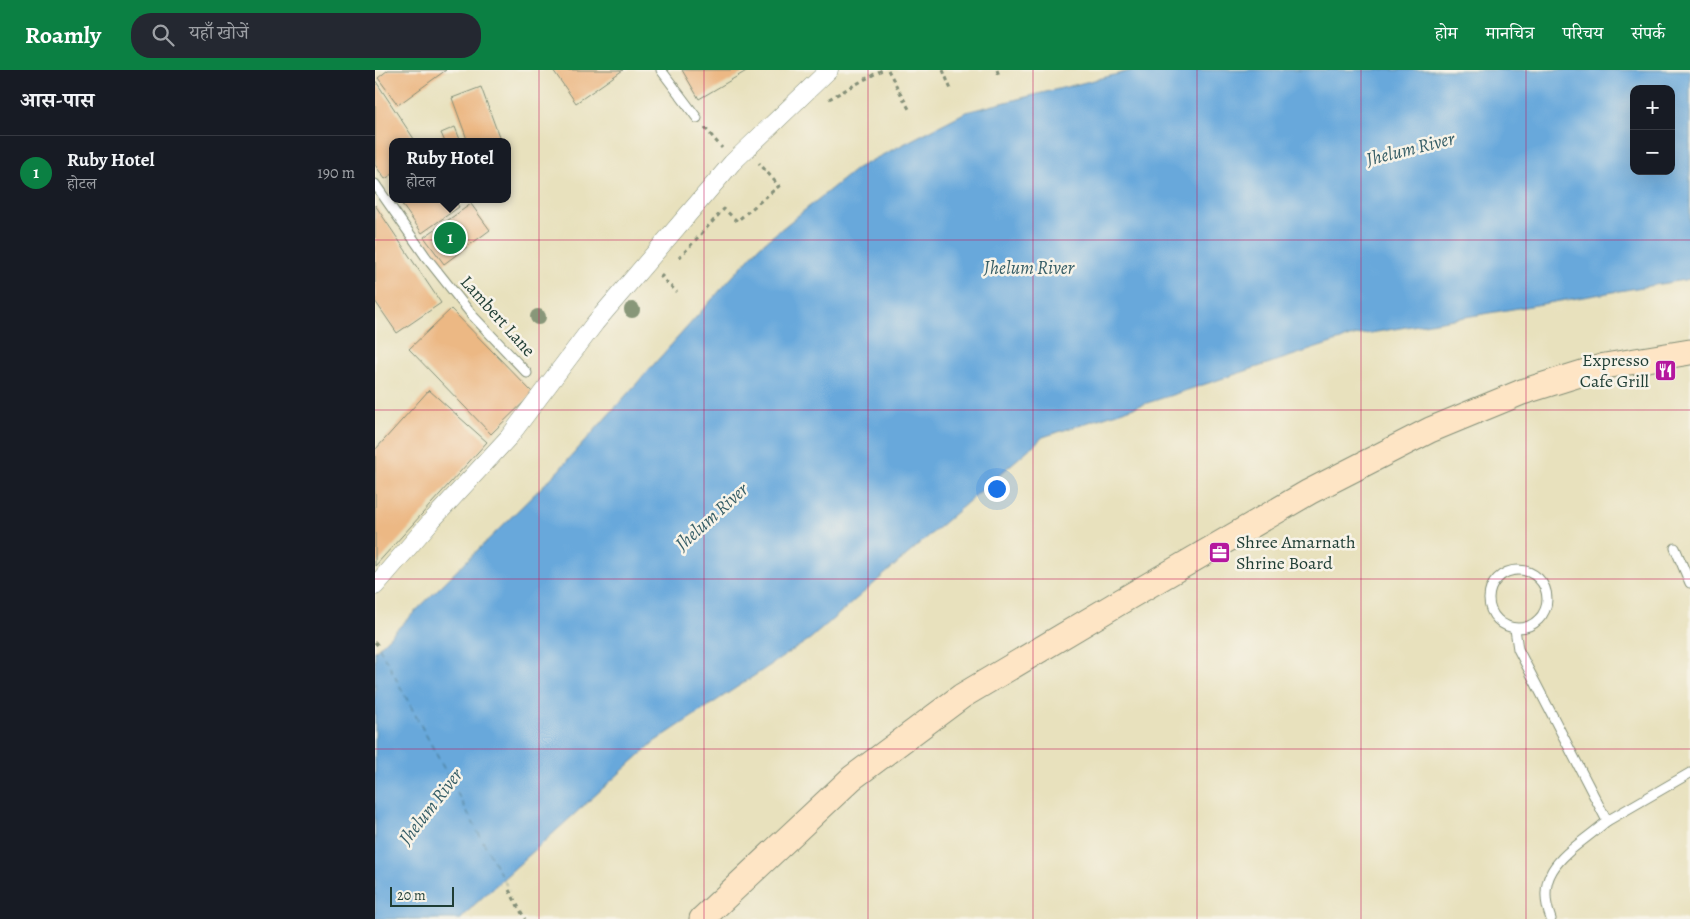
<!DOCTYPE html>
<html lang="hi">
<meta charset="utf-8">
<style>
:root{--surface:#171b24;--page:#242831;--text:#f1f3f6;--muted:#9ea1a6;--line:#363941;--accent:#0b8043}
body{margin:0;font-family:Alegreya,"Noto Serif Devanagari",serif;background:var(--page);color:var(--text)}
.controls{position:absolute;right:15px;top:15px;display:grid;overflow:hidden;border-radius:10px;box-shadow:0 5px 20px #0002}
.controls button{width:45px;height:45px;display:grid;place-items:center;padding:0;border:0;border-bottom:1px solid var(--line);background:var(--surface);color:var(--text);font:25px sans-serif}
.scale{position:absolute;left:15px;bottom:12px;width:64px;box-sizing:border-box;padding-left:5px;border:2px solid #1f3d34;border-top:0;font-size:14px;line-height:18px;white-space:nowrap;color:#1f3d34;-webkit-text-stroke:4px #f7f3e8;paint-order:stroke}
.you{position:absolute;left:621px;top:418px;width:18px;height:18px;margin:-12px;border:4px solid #fff;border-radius:50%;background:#1a73e8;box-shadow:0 0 0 8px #1a73e833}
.badge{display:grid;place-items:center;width:32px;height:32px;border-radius:50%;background:var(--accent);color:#fff;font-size:16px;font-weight:700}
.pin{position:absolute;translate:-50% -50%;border:2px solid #fff;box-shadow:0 1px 5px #0006}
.popup{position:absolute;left:14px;top:68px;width:122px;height:65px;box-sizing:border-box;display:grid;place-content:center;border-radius:10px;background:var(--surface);filter:drop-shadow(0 1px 4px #0005);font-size:16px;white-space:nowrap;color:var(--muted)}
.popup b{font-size:19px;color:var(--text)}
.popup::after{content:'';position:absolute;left:50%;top:100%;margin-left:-10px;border:10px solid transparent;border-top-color:var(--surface)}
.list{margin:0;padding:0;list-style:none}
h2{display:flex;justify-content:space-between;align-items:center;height:65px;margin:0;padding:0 20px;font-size:21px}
h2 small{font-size:16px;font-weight:400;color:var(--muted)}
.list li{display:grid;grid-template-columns:32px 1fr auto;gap:15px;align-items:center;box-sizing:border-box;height:75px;padding:0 20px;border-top:1px solid var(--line)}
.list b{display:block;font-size:19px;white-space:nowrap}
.list p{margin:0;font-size:16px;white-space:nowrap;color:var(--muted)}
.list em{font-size:16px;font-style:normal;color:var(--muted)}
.icon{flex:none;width:28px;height:28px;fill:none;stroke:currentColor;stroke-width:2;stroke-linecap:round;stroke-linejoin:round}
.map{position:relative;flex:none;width:1315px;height:849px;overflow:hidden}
header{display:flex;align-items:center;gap:30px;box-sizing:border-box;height:70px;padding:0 25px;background:var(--accent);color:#fff}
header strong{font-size:24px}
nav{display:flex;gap:28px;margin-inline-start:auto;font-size:18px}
.search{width:350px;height:45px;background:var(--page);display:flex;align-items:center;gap:12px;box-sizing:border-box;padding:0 18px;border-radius:20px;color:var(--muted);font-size:19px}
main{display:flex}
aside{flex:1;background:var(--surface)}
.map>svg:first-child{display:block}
.water{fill:#67a8db;stroke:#437288;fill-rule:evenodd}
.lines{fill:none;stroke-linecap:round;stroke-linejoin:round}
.ferry{stroke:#355d66;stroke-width:1;stroke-dasharray:6 5;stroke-linecap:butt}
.building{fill:#ecb884}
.lane-casing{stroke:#848f78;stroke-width:11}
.street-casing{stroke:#848f78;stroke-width:19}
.secondary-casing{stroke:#848f78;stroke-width:27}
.path{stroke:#848f78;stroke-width:3;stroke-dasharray:4 4;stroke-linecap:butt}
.lane{stroke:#fff;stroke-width:9}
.street{stroke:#fff;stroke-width:18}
.secondary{stroke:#fee5c5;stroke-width:25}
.tree{fill:#889779}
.grid{fill:none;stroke:#c2185b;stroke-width:1;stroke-opacity:0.55}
.labels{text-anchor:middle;stroke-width:5;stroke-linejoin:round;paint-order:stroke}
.street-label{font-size:18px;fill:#1f3d34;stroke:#f7f3e8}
.poi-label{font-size:18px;fill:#1f3d34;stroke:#f7f3e8;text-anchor:end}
.water-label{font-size:19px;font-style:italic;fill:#355d66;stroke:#f7f3e8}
</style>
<header>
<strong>Roamly</strong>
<div class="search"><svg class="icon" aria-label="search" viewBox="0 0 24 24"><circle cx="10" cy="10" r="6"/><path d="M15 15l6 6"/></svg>यहाँ खोजें</div>
<nav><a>होम</a><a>मानचित्र</a><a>परिचय</a><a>संपर्क</a></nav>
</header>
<main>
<aside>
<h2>आस-पास<small></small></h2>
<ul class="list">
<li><span class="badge">1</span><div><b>Ruby Hotel</b><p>होटल</p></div><em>190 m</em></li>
</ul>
</aside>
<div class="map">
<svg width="1315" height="849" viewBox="0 0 1315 849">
<rect width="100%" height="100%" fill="#f7f3e8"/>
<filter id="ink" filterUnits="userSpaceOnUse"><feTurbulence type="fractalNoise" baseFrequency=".02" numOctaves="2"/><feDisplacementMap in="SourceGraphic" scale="10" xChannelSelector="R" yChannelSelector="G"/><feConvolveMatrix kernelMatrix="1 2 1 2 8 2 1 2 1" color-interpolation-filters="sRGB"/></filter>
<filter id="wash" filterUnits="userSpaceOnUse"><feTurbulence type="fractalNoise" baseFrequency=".0096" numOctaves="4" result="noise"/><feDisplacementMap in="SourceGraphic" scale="20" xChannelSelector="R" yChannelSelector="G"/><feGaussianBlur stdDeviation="1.12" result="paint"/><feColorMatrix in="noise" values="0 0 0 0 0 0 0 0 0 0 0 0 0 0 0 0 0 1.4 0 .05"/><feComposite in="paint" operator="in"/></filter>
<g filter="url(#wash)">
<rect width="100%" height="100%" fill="#e8e1bd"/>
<path class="water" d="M759,0H1315V209L978,266L668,367L435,569L279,672L98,836L86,849H0V581L184,400L384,177L482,98L591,42ZM1259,19H1296V101H1259Z"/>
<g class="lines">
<path class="ferry" d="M4,577L134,820"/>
</g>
<g id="blocks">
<g class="building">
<path d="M13,0H71L23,35L3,8Z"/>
<path d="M178,0H248L201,33Z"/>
<path d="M307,0H373L324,29Z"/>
<path d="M0,10L41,72H18V104L10,109L0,95Z"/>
<path d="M106,17L126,72H93L77,28Z"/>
<path d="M80,57L86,72H70L66,63Z"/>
<path d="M23,129H79L84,137L47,163Z"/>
<path d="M96,134L115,160L69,194L49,167Z"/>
<path d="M0,135L66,233L22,263L0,231Z"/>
<path d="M76,239L158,323L116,364L34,279Z"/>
<path d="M54,320L112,372L0,496V380Z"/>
</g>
</g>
</g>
<g filter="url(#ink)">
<use href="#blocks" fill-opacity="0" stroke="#848f78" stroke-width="1"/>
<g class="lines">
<defs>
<g id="lane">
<path d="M286,0L322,48"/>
<path d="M0,114L51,187L97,245L152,303"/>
<path d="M1300,478L1315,513"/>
<circle cx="1143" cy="529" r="29"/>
<path d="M1140,559L1143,579L1232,751C1198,781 1156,797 1176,849"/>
<path d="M1232,751L1315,703"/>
</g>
<path id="street" d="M0,516L58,449L134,367L220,253L357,93L454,0"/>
<path id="secondary" d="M327,849L477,708L587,626L745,532L934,422L1055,360L1147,322L1230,296L1315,282"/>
</defs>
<use href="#lane" class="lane-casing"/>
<use href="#street" class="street-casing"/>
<use href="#secondary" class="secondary-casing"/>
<g class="path">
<path d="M513,0L534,39"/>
<path d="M568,0L577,22"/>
<path d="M622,0L624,5"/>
<path d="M454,29L507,0"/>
<path d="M330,58L347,78"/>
<path d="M304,188L349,139L362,151L404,116L384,93"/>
<path d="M288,205L286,207L302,222"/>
<path d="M0,572L4,577"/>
<path d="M134,820L150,849"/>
</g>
<use href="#lane" class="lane"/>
<use href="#street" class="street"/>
<use href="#secondary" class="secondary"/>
</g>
<g class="tree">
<circle cx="257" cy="240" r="8"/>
<circle cx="163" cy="247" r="8"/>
</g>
</g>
<path class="grid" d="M164,0V849M329,0V849M493,0V849M658,0V849M822,0V849M986,0V849M1151,0V849M0,170H1315M0,340H1315M0,509H1315M0,679H1315"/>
<defs>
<symbol id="restaurant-square" viewBox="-11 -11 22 22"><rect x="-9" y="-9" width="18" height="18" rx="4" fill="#b5179e" stroke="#f7f3e8"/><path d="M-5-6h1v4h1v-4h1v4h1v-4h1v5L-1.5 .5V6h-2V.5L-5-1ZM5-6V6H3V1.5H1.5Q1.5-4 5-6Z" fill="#fff"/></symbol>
<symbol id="office-square" viewBox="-11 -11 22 22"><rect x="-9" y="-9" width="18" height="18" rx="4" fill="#b5179e" stroke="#f7f3e8"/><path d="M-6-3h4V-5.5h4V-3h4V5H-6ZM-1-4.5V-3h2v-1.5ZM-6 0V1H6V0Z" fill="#fff"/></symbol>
</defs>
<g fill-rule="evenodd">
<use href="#restaurant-square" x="1278" y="288" width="25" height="25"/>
<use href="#office-square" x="832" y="470" width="25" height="25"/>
</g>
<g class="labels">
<g class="street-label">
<text transform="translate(123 246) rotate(48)" y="6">Lambert Lane</text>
</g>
<g class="poi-label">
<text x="1274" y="296">Expresso<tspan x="1274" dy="21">Cafe Grill</tspan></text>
<text x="861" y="478" text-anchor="start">Shree Amarnath<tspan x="861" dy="21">Shrine Board</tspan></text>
</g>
<g class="water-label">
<text transform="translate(1035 78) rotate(-14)" y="7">Jhelum River</text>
<text x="654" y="204">Jhelum River</text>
<text transform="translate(336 446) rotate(-42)" y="7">Jhelum River</text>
<text transform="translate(55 736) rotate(-52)" y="7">Jhelum River</text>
</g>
</g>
</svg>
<div class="controls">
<button>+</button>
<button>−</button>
</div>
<div class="scale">20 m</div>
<div class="you"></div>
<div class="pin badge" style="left:75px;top:168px">1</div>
<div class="popup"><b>Ruby Hotel</b>होटल</div>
</div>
</main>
